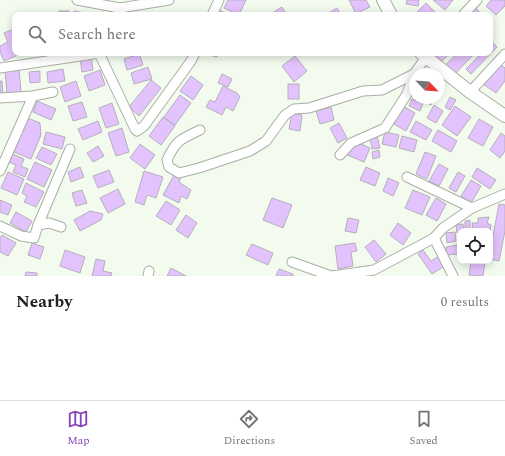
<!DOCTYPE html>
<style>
:root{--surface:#fff;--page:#f2f2f2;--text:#202124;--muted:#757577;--line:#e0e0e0;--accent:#8842b5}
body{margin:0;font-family:Spectral,serif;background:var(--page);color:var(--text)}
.controls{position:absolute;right:12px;bottom:12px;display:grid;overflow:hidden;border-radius:8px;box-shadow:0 2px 10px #0003}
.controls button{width:36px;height:36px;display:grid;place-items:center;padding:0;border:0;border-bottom:1px solid var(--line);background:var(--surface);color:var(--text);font:20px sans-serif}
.compass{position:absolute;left:409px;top:68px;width:36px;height:36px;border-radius:50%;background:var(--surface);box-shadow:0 2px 10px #0003;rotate:115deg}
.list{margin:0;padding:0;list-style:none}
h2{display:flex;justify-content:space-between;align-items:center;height:52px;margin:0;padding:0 16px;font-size:17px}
h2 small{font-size:13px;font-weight:400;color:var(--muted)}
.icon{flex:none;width:22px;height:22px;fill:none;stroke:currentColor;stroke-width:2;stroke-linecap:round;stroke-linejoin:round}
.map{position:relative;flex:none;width:505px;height:276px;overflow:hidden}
.search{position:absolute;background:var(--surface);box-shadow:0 2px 10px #0003;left:12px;right:12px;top:12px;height:44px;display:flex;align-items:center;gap:10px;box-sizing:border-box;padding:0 14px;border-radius:8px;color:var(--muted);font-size:15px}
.sheet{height:124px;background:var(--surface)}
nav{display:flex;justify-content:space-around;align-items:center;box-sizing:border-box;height:56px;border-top:1px solid var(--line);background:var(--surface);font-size:11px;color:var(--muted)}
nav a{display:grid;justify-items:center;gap:2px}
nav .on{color:var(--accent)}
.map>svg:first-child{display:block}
.building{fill:#e3c3fd;stroke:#b6afbb}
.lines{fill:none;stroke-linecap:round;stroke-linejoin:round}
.minor-casing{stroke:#a8b0a5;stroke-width:11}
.major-casing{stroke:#a8b0a5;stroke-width:14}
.minor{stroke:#fff;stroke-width:9}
.major{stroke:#fff;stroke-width:12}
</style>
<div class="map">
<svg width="505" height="276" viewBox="0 0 505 276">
<rect width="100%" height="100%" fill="#f2fbee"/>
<g class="building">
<path d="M228,0H246L239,15L224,8Z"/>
<path d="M349,0H366L370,7L356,14Z"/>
<path d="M407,0H419L418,6L406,4Z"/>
<path d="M433,0H453L445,10Z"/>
<path d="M491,0H505V6L496,15L486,6Z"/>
<path d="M426,3L438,15H414Z"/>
<path d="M282,7L287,15H273L272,13Z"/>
<path d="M337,8L341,15H325Z"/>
<path d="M476,8L482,15H468Z"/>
<path d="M219,10L229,15H217Z"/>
<rect x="59" y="11" width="10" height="4"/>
<path d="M74,11L96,15H73Z"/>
<path d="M14,29L15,53H23L4,61L0,52V46L8,42L4,33Z"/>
<path d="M490,40L497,47L471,74L466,69L479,56L475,53H490Z"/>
<path d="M132,53H139L143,65L127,70L124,59L133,56Z"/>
<path d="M205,53H218L217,57L205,54Z"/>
<path d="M434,53H450L441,62L433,54Z"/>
<path d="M458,53H469L472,56L452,77L443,67Z"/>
<path d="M91,56L93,70L82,72L80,58Z"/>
<path d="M295,56L307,71L294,82L282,66Z"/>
<path d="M498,63L505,68V81L496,93L483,84Z"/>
<path d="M148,67L152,79L134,84L131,73Z"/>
<path d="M19,69L21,92L7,94L5,71Z"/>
<path d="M63,69L65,81L48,83L47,72Z"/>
<path d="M100,70L105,85L89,91L84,76Z"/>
<path d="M40,71V82L30,83L29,72Z"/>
<path d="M222,74L232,79L228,87L218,83Z"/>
<path d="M191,76L203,85L193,100L180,91Z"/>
<path d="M151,80L161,88L139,116L129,107Z"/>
<path d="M0,81H2L3,94H0Z"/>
<path d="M76,81L81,96L65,102L60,87Z"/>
<rect x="288" y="84" width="11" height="15"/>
<path d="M223,86L237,93L240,97L233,111L226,107L222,115L206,107L210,100L215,102Z"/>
<path d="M180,95L191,103L175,125L164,117Z"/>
<path d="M450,97L456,100L450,110L445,107Z"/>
<path d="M418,98H434L431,105Z"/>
<path d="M412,99L423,103L420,111L409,106Z"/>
<path d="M37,101L56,109L51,120L33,112Z"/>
<path d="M82,102L87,117L73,121L68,106Z"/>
<path d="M112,103L119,124L106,128L99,108Z"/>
<path d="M434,105L443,111L436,123L427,118Z"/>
<path d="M403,106L415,113L406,131L394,124Z"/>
<path d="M455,106L471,117L457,136L442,125Z"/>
<path d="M331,107L334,120L320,124L316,111Z"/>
<path d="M292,113L302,115L300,131L289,129Z"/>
<path d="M163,117L175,126L161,145L149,136Z"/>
<path d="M28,118L40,123L41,135L31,159L14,152Z"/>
<path d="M479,119L493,127L483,146L468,138Z"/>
<path d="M98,121L102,132L83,140L78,129Z"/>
<path d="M416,121L432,130L426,140L410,132Z"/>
<path d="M339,123L347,138L338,143L330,128Z"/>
<path d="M122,128L129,152L116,156L108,133Z"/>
<path d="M438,130L457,141L451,152L432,141Z"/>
<path d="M46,132L65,137L62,149L43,144Z"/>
<path d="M385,132L399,135L396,147L382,144Z"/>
<path d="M501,133L505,136V151L500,158L490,150Z"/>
<path d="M377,136L380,148L372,149L370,138Z"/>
<path d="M402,136L417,140L414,152L399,148Z"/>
<path d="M357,142L370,148L364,162L345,154Z"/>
<path d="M140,144L155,155L145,169L130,158Z"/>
<path d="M98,146L104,156L93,162L87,153Z"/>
<path d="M42,147L57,154L51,165L36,158Z"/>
<path d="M379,150L380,157L373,159L372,152Z"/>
<path d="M425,152L436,156L427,179L416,174Z"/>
<path d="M13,154L24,159L21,166L28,169L25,177L13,172L16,165L9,162Z"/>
<path d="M35,162L52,170L44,187L27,179Z"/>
<path d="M439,164L448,169L439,186L429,181Z"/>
<path d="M80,167L84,177L71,182L68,172Z"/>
<path d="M366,167L380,173L375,186L360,180Z"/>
<path d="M477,168L496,180L490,189L472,177Z"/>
<path d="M109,170L114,182L98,188L93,176Z"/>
<path d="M144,171L163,177L156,198L147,195L144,205L135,202Z"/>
<path d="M8,172L24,179L17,195L1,188Z"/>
<path d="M458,172L465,176L456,192L449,188Z"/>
<path d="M174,175L181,177L179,182L191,190L187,199L181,196L179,203L163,195Z"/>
<path d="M388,178L399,183L393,196L383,191Z"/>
<path d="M471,180L481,186L471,203L461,196Z"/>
<path d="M26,183L44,192L36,207L24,202L27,196L22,193Z"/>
<path d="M118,189L125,204L108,213L100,198Z"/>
<path d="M82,190L87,203L76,206L72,193Z"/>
<path d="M413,190L430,197L422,215L405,208Z"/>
<path d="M272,198L292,205L283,228L263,220Z"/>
<path d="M436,198L446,204L437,221L426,215Z"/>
<path d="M0,200L12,205L8,215L0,212Z"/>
<path d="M166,201L180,210L171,225L156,216Z"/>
<path d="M499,204L505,205V231L499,261L490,259V252Z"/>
<path d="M90,211L103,214L101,220L80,231L74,220Z"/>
<path d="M16,212L32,221L26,232L10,223Z"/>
<path d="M186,215L197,223L188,238L176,230Z"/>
<path d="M489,217L487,223L491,225L490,231H473L472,223H478V218Z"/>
<path d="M348,218L359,220L356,233L345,231Z"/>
<path d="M470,220V229H465V221Z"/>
<path d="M398,223L411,233L403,245L390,235Z"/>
<path d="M463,224L464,231H460V232L457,233L456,225Z"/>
<path d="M455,232L456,241L447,243L446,233Z"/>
<path d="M2,235L16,243L8,256L0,252V238Z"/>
<path d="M374,240L386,254L376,262L365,247Z"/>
<path d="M32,243L44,247L40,259L28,255Z"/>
<path d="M355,243L357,251L351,252L353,266L338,269L335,246Z"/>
<path d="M252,244L273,253L268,265L246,255Z"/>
<path d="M457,245L458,254L447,255L446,247Z"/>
<path d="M65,250L85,257L80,273L60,266Z"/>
<path d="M423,250L431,261L439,256L443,267L432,274L418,254Z"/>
<path d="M96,259L105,261L103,271L112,273L111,276H92Z"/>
<path d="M471,261H485L483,276L469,275Z"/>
<path d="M171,268L186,276H167Z"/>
<path d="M279,269L293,274V276H276Z"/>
<path d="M26,272L37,273V276H25Z"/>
</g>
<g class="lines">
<defs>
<g id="minor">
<path d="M77,0L120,8"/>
<path d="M117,15L120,8L169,0"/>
<path d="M212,15L219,0"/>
<path d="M463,15L477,0"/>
<path d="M99,53L135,129L137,131L144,126L191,61L195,53"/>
<path d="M0,68L100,53"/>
<path d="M470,92L505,54"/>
<path d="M0,98L33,96L53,92"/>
<path d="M200,130C181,139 176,140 167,160L169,167L179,173L199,168L250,151L266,141L285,115L294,109L309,108L363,91L382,90L414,74"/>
<path d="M340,155L351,143L385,128L407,94L414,74L429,53"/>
<path d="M0,171L33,96"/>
<path d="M407,177L472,208"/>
<path d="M38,225L70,149"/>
<path d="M0,226L21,236L34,238L38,225L49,223L61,227"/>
<path d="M434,238L453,276"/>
<path d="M292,262L331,276"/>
<path d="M148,276L149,271"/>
<path d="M332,276L374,270L434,238L443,228L472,208L505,194"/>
</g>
<g id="major">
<path d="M383,0L391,15"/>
<path d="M421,53L470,92L505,116"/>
</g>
</defs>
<use href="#minor" class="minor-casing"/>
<use href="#major" class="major-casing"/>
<use href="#minor" class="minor"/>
<use href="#major" class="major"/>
</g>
</svg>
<div class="controls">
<button><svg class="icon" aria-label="locate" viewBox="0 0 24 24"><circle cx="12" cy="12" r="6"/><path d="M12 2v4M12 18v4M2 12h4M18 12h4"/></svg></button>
</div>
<svg class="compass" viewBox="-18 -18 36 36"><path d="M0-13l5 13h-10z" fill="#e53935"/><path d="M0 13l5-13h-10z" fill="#757577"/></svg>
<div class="search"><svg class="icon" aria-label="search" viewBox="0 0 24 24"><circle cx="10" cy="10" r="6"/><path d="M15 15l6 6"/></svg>Search here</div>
</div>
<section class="sheet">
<h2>Nearby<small>0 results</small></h2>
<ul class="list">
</ul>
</section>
<nav>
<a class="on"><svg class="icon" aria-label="map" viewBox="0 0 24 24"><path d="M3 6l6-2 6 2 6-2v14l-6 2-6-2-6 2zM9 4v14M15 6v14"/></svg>Map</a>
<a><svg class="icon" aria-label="directions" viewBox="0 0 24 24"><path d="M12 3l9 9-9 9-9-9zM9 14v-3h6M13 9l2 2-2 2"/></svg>Directions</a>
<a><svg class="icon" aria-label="saved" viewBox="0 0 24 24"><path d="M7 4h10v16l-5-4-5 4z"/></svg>Saved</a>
</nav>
